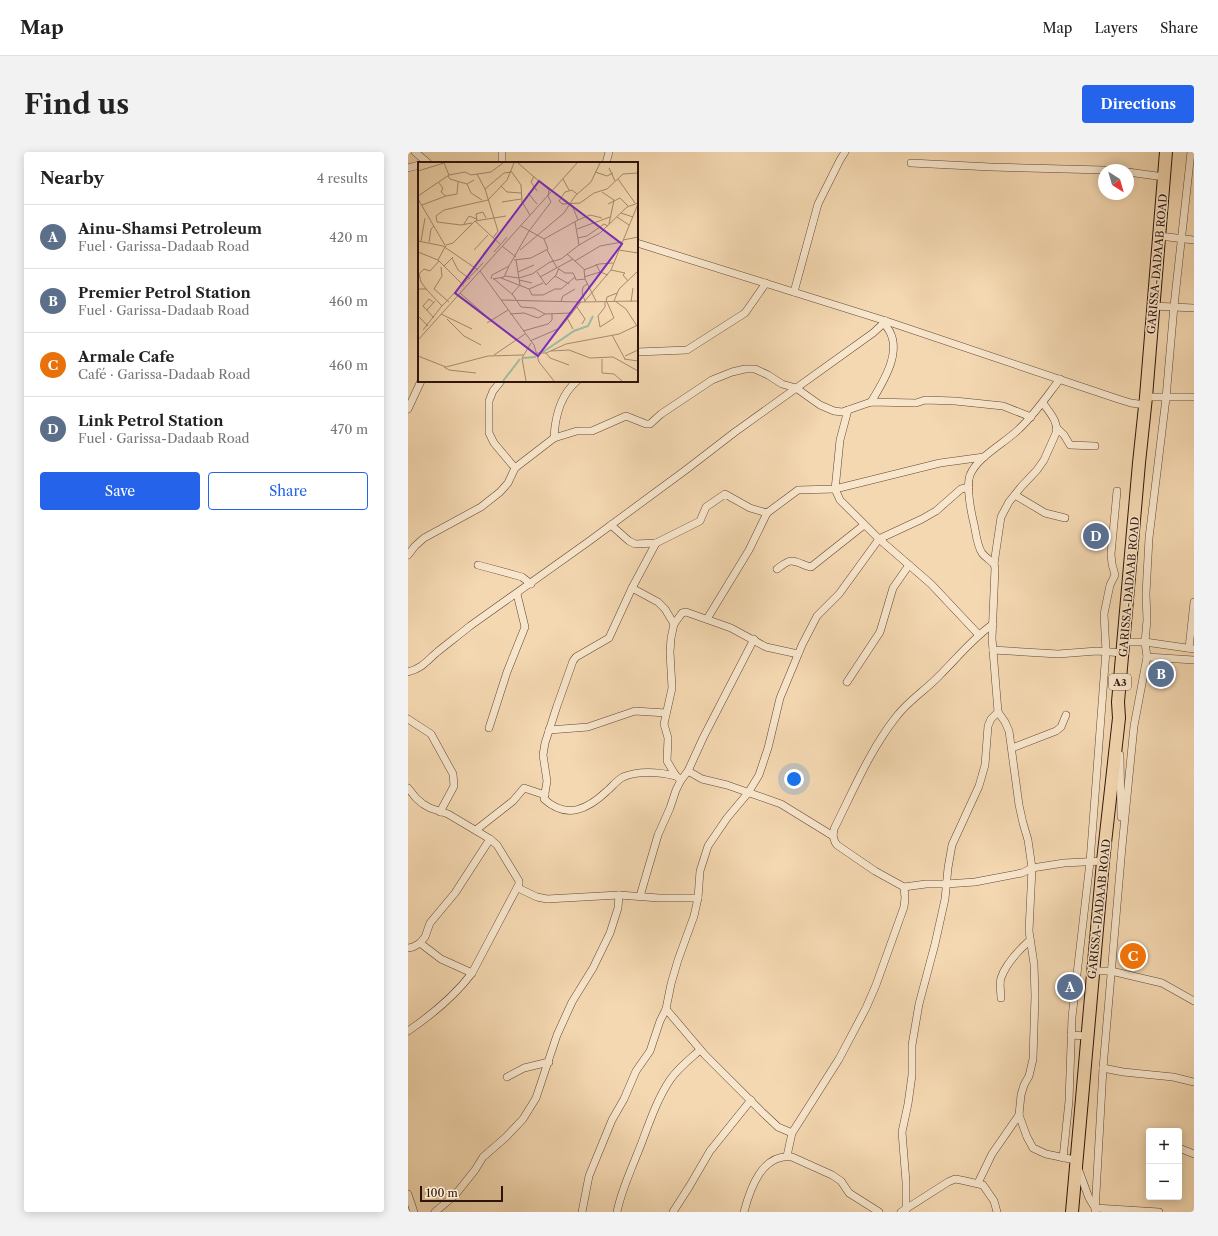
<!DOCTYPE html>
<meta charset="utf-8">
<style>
:root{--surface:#fff;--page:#f2f2f2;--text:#222;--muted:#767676;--line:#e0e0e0;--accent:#2563eb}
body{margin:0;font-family:"Libre Caslon Text",serif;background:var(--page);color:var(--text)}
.controls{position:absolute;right:12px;bottom:12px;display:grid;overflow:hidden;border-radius:4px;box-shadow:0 2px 10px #0003}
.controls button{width:36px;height:36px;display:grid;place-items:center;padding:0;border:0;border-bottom:1px solid var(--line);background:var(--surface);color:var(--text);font:20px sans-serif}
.compass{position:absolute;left:690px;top:12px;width:36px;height:36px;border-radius:50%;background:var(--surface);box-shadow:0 2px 10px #0003;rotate:143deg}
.scale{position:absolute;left:12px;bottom:10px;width:83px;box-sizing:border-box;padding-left:4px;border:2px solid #2e1409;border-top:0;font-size:11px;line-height:14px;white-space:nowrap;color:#2e1409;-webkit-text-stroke:3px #f8e6cc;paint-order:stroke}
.you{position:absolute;left:386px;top:627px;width:14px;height:14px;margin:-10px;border:3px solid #fff;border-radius:50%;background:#1a73e8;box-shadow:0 0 0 6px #1a73e833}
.badge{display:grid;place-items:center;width:26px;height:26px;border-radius:50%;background:var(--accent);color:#fff;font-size:13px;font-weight:700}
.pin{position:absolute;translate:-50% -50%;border:2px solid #fff;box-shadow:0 1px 4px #0006}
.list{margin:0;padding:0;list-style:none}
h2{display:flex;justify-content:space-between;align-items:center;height:52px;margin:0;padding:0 16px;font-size:17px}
h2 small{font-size:13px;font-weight:400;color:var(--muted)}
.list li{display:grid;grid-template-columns:26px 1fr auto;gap:12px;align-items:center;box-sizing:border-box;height:64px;padding:0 16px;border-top:1px solid var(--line)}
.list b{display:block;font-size:15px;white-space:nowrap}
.list p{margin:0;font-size:13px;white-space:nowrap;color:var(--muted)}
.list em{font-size:13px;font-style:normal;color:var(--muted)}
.actions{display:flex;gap:8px;padding:12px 16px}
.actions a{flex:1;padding:9px 0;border:1px solid var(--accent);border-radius:4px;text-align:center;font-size:14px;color:var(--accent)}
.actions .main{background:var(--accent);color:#fff}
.map{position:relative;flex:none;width:786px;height:1060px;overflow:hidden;border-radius:4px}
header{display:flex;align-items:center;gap:24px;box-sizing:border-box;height:56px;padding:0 20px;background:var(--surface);border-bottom:1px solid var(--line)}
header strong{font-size:19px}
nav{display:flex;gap:22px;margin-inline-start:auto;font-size:14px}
.intro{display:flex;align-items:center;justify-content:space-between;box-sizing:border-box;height:96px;padding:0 24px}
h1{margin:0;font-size:28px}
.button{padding:10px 18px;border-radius:4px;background:var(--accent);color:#fff;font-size:14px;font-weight:700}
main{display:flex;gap:24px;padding:0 24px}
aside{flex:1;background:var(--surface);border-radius:4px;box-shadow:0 2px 10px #0003}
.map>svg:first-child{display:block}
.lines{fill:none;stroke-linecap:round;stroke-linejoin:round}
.street-casing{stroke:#604533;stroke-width:8}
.highway-casing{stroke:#2e1409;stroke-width:14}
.street{stroke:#f8e6cc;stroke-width:7}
.highway{stroke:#f4d8b1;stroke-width:12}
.labels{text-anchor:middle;stroke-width:3;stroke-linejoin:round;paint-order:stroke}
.shield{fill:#f8e6cc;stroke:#6b5344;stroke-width:1}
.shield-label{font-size:10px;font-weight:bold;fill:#2e1409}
.street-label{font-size:11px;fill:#2e1409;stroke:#f8e6cc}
.inset-river{fill:none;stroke:#9cbba7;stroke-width:2}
.inset-road{fill:none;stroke:#a58a6e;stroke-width:1}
.view{fill:#7b2cbf;fill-opacity:0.15;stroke:#7b2cbf;stroke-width:2}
.inset-edge{fill:none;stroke:#2e1409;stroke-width:2}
</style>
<header>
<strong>Map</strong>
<nav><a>Map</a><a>Layers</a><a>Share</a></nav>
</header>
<div class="intro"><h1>Find us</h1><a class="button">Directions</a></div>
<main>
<aside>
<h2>Nearby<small>4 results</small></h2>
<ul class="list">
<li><span class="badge" style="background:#5c6f8a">A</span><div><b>Ainu-Shamsi Petroleum</b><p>Fuel · Garissa-Dadaab Road</p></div><em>420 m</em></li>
<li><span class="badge" style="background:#5c6f8a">B</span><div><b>Premier Petrol Station</b><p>Fuel · Garissa-Dadaab Road</p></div><em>460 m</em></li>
<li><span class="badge" style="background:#e8710a">C</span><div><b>Armale Cafe</b><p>Café · Garissa-Dadaab Road</p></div><em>460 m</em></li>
<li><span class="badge" style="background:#5c6f8a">D</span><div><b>Link Petrol Station</b><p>Fuel · Garissa-Dadaab Road</p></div><em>470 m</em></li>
</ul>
<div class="actions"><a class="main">Save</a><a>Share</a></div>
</aside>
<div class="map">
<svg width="786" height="1060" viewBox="0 0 786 1060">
<rect width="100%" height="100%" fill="#f4d8b1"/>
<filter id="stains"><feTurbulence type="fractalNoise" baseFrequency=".005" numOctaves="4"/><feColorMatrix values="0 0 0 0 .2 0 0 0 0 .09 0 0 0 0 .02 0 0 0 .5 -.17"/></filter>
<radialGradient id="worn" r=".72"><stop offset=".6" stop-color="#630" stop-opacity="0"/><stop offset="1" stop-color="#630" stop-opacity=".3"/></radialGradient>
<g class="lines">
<defs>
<g id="street">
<path d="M7,0L20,11"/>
<path d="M94,0V11"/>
<path d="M198,11L201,0"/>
<path d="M503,11L583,15L696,18"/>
<path d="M0,16L11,13"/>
<path d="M720,20L756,25"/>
<path d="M751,84L786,88"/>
<path d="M229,91L478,169L710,247L723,251L737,253"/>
<path d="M386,140L410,52L432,8L437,0"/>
<path d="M745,154L786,156"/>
<path d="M229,200L279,198L337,161L358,131"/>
<path d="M93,229L85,239L81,249V281L86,291L107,316"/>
<path d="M738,245H786"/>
<path d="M463,250C476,229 499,193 475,171"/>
<path d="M635,251C641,260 651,270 648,281L636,308L629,318L613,335L601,350L593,365L586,412L587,416L584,486L590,560L597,570L601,579L611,653L615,671L620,688L624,716L621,779L626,812L627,844L625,907L621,924L616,933L613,943L611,963L619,985L625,996L638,1002L667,1008L681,1046L687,1056L751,1060"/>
<path d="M0,257L13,229"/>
<path d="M440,258L432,288L428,328L427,337L432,348L471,387L523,432L570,482"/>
<path d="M650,277L656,283L662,293L687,294"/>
<path d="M146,286C147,266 152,243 169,229"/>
<path d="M607,343L637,361L657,366"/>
<path d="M203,373L221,389L227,392L248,391"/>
<path d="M0,403L7,394L16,386L73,355L92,340L100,331L107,316L146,286L169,279H184L218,264L238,272H242L253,262L304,228L324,220L337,217H347L360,223L374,232L388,236L412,253L426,259L434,260L440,258L463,250L508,251L517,248L547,249L595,254L623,265"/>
<path d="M586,412C582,408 577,405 574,401C569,394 568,381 566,372C563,360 558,334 562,323C570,304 597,291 611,277C627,262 639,244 652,227"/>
<path d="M70,413L114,425L123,432"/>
<path d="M369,417C373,414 379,409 383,409C390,409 396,414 403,415L456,373"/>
<path d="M224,436L250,450L257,457L266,472"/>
<path d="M299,467L341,398L359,361"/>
<path d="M585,472C564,487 550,505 532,523C518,538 501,548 488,565C462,598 445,639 426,677L425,684L427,690L429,693L467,719L496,735L518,732H538L567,730L614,721L624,716L656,711L695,709"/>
<path d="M716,490H737L786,497"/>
<path d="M781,496L786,450"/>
<path d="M585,498L650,502L689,499L715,501"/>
<path d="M739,505L786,508"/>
<path d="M0,520C14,516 18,510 28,501C39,492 51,483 62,474L180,390L279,317L327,280L465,181L478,169"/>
<path d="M439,530L472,480L485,436L501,413"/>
<path d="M0,567L23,582L45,622L46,634L32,660"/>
<path d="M81,576L99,520L117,475L109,442"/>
<path d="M141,578L180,575L227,559L258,561"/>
<path d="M604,596L648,579L653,575L658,563"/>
<path d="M712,603L713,665"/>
<path d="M280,619L294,627L319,633L373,652L425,684"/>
<path d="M268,624C250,620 232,618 215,625C209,628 204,635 199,639C180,657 159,668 136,647L139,629L135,603L137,591L149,554L165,509L168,505L201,486L224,436L248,391L292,369L298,355L317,342L342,356L359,361L390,338L427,337L532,311L576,305"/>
<path d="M273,628L268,624L259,609L260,586L256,572L264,536L262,500L263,486L266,472L274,461L278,460L323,476L358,495L390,502"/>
<path d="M0,636L8,646L15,652L22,656L40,662L82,687L89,693L111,729V732L64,821C46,845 25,862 0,879"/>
<path d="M68,678L105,649L116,636L137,643"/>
<path d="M110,736L129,745L139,747L211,743L251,746H290"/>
<path d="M232,744L250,683L262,656L268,638L273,628L280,619L295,586L346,487"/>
<path d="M12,791L17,785L22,771L47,741L82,687"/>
<path d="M0,796L5,795L12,791L33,807L64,821"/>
<path d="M684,819H703L754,831L786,849"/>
<path d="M593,846C593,840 591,832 593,826C598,811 611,798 622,788"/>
<path d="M258,857L297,903L354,960L370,975L384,981"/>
<path d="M663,883L678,884"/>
<path d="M695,916L715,920L765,925L786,930"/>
<path d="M99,925L116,916L141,910"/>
<path d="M771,996L786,1002"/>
<path d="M379,1004L384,981L431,907L458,856L468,833L496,755L497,746L496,735"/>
<path d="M655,1006L661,949L664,865L682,710L698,499L696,462L702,433L707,423L704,412L703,402L709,339"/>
<path d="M570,1031L584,1002L611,963"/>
<path d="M0,1042L6,1060"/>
<path d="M27,1060L47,1043L67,1018L75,1005L98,985L115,967L128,946L149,883L164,850L185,816L202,781L210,756L211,743"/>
<path d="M174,1060L181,1024L204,968L216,947L228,919L242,899L252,869L258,857L263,832L270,808L286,764L290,746L292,719L300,694L319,666L340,641L351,623L360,596L372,546L394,493L409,464L431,442L471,387L514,367L528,359L553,337L561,335"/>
<path d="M209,1060C213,1040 221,1023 228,1005C239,979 246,952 262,928C270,916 282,907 292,898"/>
<path d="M265,1060L281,1035L302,999L343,948"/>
<path d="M336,1060C342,1037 354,1001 384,1005L424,1023L433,1029L441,1041L471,1060"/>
<path d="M493,1060L540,1030L547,1027L553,1028L575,1033L586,1049L589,1060"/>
<path d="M498,1060V1030L494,980L500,952L504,923V893L511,852L527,792L537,747L540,716L544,693L571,634L577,613L580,574L583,567L590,560"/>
<path d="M687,1060L695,916L714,695L726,574L739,505L737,490L739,468L738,442L741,386L758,246L766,154L783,0"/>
</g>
<path id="highway" d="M664,1060L695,709L711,566L710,550L731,311L738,245L758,0"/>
</defs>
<use href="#street" class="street-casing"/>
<use href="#highway" class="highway-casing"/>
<use href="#street" class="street"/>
<use href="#highway" class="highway"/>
</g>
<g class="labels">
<rect class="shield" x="701" y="522" width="22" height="16" rx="3"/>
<g class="shield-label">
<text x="712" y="534">A3</text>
</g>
<g class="street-label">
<text transform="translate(749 112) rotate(-85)" y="4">GARISSA-DADAAB ROAD</text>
<text transform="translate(721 435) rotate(-85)" y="4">GARISSA-DADAAB ROAD</text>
<text transform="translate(691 757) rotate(-84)" y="4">GARISSA-DADAAB ROAD</text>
</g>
</g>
<g transform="translate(10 10)">
<rect width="220" height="220" fill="#f4d8b1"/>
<path class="inset-river" d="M125,190L156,169L170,164L175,154M105,196L118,195M85,219L102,197"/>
<path class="inset-road" d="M191,6L197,19M0,9L26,1L31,13M93,9L103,23L104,40L112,53M177,10L189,14L195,11M59,12L67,27L80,69L75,76M30,14L32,17L49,22L56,18M116,14L113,20L119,29M145,17L151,28M200,17L217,41M21,21L25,26L23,30L28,34M49,22L53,31L64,38M83,24L89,30L103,31M67,27L86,11L93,10M184,30L196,38L191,62M110,31L119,42M159,32L154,28L147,30L141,39L144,42L162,41L176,31L189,27L205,12L220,11M0,34L31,13L47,10L53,13L73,10L85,1M0,37L28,85M70,38L89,18L96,1M84,40L103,37M190,42L202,36L210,44M4,43L28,34L39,32L40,20M154,43L160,58L172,53L184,56M203,51L215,55M199,55L211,63M59,58L58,52L65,50L68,56M57,59L82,82M19,60L18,54L26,48L70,38M19,60L43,63L54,61M157,60L161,83M46,62L51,54L59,57M159,67L192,55M160,76L169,74L186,62L190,64M126,77L160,58M205,78L220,75M0,79L25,84L60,108M3,79L7,56M11,80L13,67L16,64M28,83L35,81L57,59L88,54M84,84L98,95M56,88L70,73M102,88L146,51L157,34L173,20L182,1M129,88L139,106M201,88L220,91M0,90L20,98L46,124M76,90L89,75M65,92L77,79M149,92L167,108M34,96L40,108L52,117M20,98L27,85M96,98L113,96L130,87L126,77L103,64M157,99L182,84L204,80M178,102L182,110L190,113M26,104L35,95M23,105L24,114L16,127L31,140M193,108L207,111L205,113L210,119M62,109L116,183L121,200L136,219M100,110L116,103M119,110L128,123L138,113L141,106M87,114L101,116L114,112L132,100L143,97L161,83L182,71L209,45L220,41M137,114L151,122M122,115L155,97M157,115L158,118L167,117M166,115L182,110M75,116L95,133L103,145L116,146L127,152L153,151M83,116L111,127L114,133H125L137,127H143L157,115L155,111H147L141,107M73,117L74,113L91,104L111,69L133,40L130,34L131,28L100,1M75,117L86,115L91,104M101,118L114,121M0,127H8L24,144M111,127L125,121M9,128L3,120L1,112L6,107L12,109L21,99M42,131L67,153M94,132L102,123L98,98M83,138L163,140M143,139L145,134L157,127M167,139L164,131L165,125L169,122M178,139L167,117L166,108L181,102L195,101M196,139L201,127L220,109M197,139L208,147L219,164M166,140L193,108L220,42M187,140V145L180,154L182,165L196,156L189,140M188,140L189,135L199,131M213,140L215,126M159,145L167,157L164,162M9,148L17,139M23,152L54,167M92,152L106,151L120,156L127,152M0,154L10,164M16,156L5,144L11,137L16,141M149,156L155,167M29,157L46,174L63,183M69,161L90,148M5,168L23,145L65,101M105,169L130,162L134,158V152M194,173L207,197M0,178L159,1M112,179L142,166L163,140L220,139M133,189L151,188L172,196L195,195L220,209M119,191H128L148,182L201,172L220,163M128,191L132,196L151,203M76,193L107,172M0,194L28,205L70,194L105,193M207,194L220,188M184,197V211L196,212L204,219M206,197L220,199M26,205L31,208L58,211M108,219L104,196L113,181"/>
<path class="view" d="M121,19L204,82L120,194L37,131Z"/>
<rect width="220" height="220" class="inset-edge"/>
</g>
<rect width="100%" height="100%" filter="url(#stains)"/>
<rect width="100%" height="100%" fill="url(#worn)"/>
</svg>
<div class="controls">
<button>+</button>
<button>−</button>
</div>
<svg class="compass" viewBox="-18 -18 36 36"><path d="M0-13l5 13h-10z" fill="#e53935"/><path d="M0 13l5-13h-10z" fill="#767676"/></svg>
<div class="scale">100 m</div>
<div class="you"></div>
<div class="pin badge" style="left:662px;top:835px;background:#5c6f8a">A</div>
<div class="pin badge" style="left:753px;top:522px;background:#5c6f8a">B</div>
<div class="pin badge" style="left:725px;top:804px;background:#e8710a">C</div>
<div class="pin badge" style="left:688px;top:384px;background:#5c6f8a">D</div>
</div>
</main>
